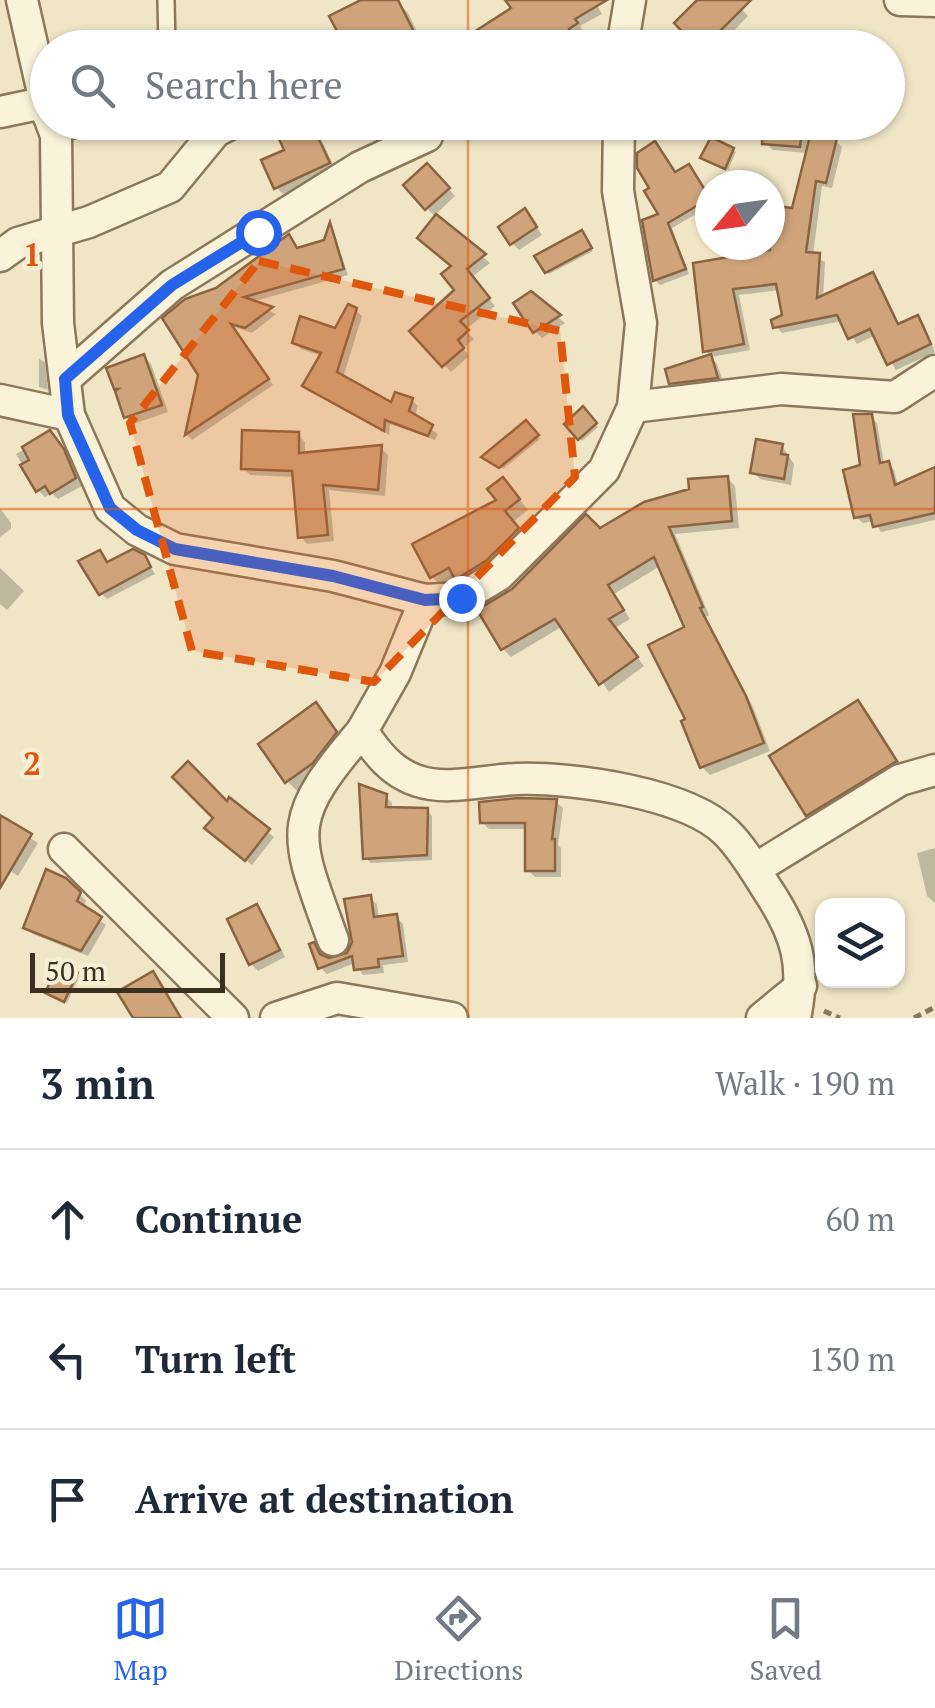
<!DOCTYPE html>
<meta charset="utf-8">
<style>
:root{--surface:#fff;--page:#f6f6f7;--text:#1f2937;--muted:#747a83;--line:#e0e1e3;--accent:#2563eb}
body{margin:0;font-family:"PT Serif",serif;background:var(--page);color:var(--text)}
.controls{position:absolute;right:30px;bottom:30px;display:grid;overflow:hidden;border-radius:20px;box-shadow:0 2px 8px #0004}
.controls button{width:90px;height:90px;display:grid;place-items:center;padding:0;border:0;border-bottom:2px solid var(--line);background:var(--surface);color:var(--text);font:50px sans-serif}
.compass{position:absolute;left:695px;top:170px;width:90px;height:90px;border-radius:50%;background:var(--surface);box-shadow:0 2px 8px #0004;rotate:241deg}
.scale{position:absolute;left:30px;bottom:25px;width:195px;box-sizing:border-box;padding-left:10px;border:5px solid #3b2f1f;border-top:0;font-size:28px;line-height:35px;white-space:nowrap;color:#3b2f1f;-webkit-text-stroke:8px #f7efd5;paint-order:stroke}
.stop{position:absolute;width:30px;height:30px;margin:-22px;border:8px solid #2563eb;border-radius:50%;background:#fff}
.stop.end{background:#2563eb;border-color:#fff;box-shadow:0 2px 10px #0008}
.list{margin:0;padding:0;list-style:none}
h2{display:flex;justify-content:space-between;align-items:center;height:130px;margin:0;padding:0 40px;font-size:42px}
h2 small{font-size:32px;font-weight:400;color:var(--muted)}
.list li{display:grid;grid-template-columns:65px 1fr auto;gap:30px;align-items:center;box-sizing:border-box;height:140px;padding:0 40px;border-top:2px solid var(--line)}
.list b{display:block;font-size:38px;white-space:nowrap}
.list em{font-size:32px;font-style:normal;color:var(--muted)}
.icon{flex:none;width:55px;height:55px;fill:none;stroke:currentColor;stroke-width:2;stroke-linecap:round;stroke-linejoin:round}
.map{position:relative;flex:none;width:935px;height:1018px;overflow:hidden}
.search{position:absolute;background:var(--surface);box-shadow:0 2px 8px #0004;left:30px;right:30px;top:30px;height:110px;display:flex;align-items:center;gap:25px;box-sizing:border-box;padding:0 35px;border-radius:55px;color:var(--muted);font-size:38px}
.sheet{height:550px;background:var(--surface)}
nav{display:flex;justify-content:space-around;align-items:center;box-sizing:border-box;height:140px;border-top:2px solid var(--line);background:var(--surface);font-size:28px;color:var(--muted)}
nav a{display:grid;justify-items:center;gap:5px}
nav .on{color:var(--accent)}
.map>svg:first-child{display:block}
.shadow{fill:#0003}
.building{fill:#cfa47b;stroke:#8b6340;stroke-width:2.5}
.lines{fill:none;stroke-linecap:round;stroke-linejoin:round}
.lane-casing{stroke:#8b785b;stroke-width:20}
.street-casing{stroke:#8b785b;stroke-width:35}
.path{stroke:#8b785b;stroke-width:5;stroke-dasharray:8 5;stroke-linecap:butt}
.lane{stroke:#faf2d9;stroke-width:15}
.street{stroke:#faf2d9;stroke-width:30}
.route{stroke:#2563eb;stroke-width:12}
.marked{fill:#df570d;fill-opacity:0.2;stroke:#df570d;stroke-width:8;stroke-dasharray:20 12;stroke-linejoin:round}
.grid{fill:none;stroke:#df570d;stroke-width:2.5;stroke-opacity:0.55}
.grid-label{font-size:32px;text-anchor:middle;font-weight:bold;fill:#df570d;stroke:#f7efd5;stroke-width:9;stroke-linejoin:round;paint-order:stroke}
</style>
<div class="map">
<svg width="935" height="1018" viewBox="0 0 935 1018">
<rect width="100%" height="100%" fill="#f0e6c6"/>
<g class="shadow">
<path d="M366,0L397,2L408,13L425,48H348Z"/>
<path d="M524,0H594L602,14L580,26L583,31L574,37L580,48H452Z"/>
<path d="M700,0H733L748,16L717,48H702Z"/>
<path d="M291,122L309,125L315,138L324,145L336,171L283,194L276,187L287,151Z"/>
<path d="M768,122H805L809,127L808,134L836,141L842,147L832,188L822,186L813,255L825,262L823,298L872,275L879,282L900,326L917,318L924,324L935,352L896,370L876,335L857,344L842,321L782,333L776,326L785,316L780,290L739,295L750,350L711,357L717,364L724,384L679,390L671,382L711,356L705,351L695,265L751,264L753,245H770V207L794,211L808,153L773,150L766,143Z"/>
<path d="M733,150L736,152L728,170L706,161Z"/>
<path d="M427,166L455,196L434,216L406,185Z"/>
<path d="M689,167L710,198V206L672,228L689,274L660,285L655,280L662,215L653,189Z"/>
<path d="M436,218L490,263L472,277L495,306L465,330L474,339L463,348L469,356L451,372L413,331L457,290L454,266Z"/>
<path d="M531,219L542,235L519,250L512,243Z"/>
<path d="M331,226L348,275L251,302L276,314L252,333L232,326L273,385L192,440L187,435L217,290L289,237L298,250L326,242Z"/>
<path d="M584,235L593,251L549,274L546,271Z"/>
<path d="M531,294L565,323L542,338L535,331Z"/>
<path d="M356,310L362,316L343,378L393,405L412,400L418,406L414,418L438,434L435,440L390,424L389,435L305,386L322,356L301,349L295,343L336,331Z"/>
<path d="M144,357L151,364L168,412L133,424L126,417L116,387Z"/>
<path d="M39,359L45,362L48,390L39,387Z"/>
<path d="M583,410L598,427L582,441L568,424Z"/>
<path d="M871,417L877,423L884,464L888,463L894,470L898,486L935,478V520L881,532L874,521L863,523L856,517Z"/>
<path d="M525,423L540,439L503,469L487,459Z"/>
<path d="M52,434L59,441L82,486L58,499L52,493L45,497L38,490L16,454Z"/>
<path d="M298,435L305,442V455L381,448L388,455L385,496L329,490L334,541L307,544L300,536L295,477L250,475L243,468Z"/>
<path d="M782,446L794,464L791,485L760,479L753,472Z"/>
<path d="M727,478L735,486L739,528L675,534L709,615L706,617L753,707L770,751L710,775L702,767L689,721L687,628L660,566L614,594L630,619L615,628L644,666L609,692L563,626L511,657L503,649L600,531Z"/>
<path d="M512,490L528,510L513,522L528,540L467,588L458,579L442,587L432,577Z"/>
<path d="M0,508L11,523V529L0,537Z"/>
<path d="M100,553L108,564L144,557L155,574L107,599L101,593Z"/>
<path d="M0,568L24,591L7,610L0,604Z"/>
<path d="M858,703L869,714L906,773L819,825L808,814Z"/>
<path d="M316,706L346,744L324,773L298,792L287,781Z"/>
<path d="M386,797L392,803L391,809L427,810L432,816V860L371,863L365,858Z"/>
<path d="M230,801L274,837L252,865L214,834Z"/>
<path d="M556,802L563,808L558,845L561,848V877H535L528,870V829H489L482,822Z"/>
<path d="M0,818L38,843L18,876L0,864Z"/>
<path d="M935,848V903L927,896L917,853Z"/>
<path d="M65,880L86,901L83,908L106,925L88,956L33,934L26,928Z"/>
<path d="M370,898L377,904L379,919L396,917L403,924L408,962L383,965L384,973L363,975L355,963L327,974L321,968L313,945L331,961L348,955Z"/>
<path d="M256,907L263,914L285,957L258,971L251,964L230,920Z"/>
<path d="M76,975L79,977L67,1003L51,995Z"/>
</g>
<g class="building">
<path d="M361,0H398L422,48H346L329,16Z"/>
<path d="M505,0H607L575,19L578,23L569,29L580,48H449L511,8Z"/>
<path d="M697,0H751L703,48H698L674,23Z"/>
<path d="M285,122H306L312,137L317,135L330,163L274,189L261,160L284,150L274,128Z"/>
<path d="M763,122H803L800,147L762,144Z"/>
<path d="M811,132L837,138L826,183L816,181L806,252L820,253L817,298L873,272L898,324L918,315L931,344L887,365L870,329L848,339L837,315L773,328L771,320L782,315L776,284L733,289L744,344L703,352L693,263L770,250V205L792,208Z"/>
<path d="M711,137L734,148L725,169L700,158Z"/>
<path d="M655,141L675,172L689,164L710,198L668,223L686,269L653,281L642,220L658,214L644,191L649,188L637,168V153Z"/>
<path d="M427,163L450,188L425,210L403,185Z"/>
<path d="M525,208L537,227L510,245L498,227Z"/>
<path d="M436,214L486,254L467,269L490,298L460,321L469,330L458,340L464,348L442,367L409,331L454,290L441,274L451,266L417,238Z"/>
<path d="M330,222L344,269L244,297L273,307L245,328L231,324L269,379L185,435L198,375L162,318L185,299L216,288L289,234L297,248L324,240Z"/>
<path d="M582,230L592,248L545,273L534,256Z"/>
<path d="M531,291L561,315L533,333L513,303Z"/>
<path d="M348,304L357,308L337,372L391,402L395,392L413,398L409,411L433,425L428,436L385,420L384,431L302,386L321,353L292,343L300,316L335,328Z"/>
<path d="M144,354L162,405L124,418L115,391L118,389H114L106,368Z"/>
<path d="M711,354L718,378L669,384L665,369Z"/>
<path d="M583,406L597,423L578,440L564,424Z"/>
<path d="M853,414H872L880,463L889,461L895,485L935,467V513L873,527L870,515L854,518L843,470L860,465Z"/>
<path d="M526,420L539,435L499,468L481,457Z"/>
<path d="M50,430L64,449L76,478L50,494L45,486L36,492L20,465L29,460L22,447Z"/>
<path d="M242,430L299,432V453L382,445L378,490L323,485L328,535L298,538L292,471L241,469Z"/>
<path d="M756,439L783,444L781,454L788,455L784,479L750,473Z"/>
<path d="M728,476L732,521L669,527L703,607L700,608L746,696L764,743L700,768L681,721L685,719L648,645L684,627L654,557L608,585L624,610L609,619L638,657L599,685L555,619L501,650L477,610L512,589L586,514L600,528L644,502L689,489L688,479Z"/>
<path d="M503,477L520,499L505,511L519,528L487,560L455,580L449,568L430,578L412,544L496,500L487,489Z"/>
<path d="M133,549L145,555L151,567L99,595L78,561L100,550L107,562Z"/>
<path d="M858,700L897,761L806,816L769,756Z"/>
<path d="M316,702L337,732L313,763L285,783L258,744Z"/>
<path d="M188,761L227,801L229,797L270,829L245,861L204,828L213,818L172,777Z"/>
<path d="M359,784L387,794L386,807L428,808L427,855L363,859Z"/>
<path d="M518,798L557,799L552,839H555V871H525V823H480L479,802Z"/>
<path d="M0,815L32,834L0,888Z"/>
<path d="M46,869L66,878L81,892L77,901L102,917L81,951L23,928Z"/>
<path d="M371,895L374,917L397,914L403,956L378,959L379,967L354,970L352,956L318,969L309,944L314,942L320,954L329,958L347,953L352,942L344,899Z"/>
<path d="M257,904L280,950L249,965L227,919Z"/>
<path d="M59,963L78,972L64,1002L45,993Z"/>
<path d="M153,971L181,1018H133L117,992Z"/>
</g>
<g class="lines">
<defs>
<g id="lane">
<path d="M166,0L167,48"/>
<path d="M56,135L101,122"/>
</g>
<g id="street">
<path d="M22,0L48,115"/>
<path d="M900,0L935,1"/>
<path d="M622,48L630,0"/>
<path d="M0,112L43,103"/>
<path d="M51,122L56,135L58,323L69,415L110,508L137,530L175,549L333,576L425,600L461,598L499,575L604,470L633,407L641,323L618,191L619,122"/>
<path d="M0,256L18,243L89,222L170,187L216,131L234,122"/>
<path d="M65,379L172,285L360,167L427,136"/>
<path d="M0,400L69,415"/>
<path d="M633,407L781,389L895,397L935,371"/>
<path d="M425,600L395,673L362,731C377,753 392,773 418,781C447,791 486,780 517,779C572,777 688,793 727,833C743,849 755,870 767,889C797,934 806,965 795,1018"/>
<path d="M64,849L233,1018"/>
<path d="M755,869L900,780L935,770"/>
<path d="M333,940C294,832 284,822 362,731"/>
<path d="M276,1018L337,998L452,1018"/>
<path d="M762,1018L801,986"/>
</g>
</defs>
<use href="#lane" class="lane-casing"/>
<use href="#street" class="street-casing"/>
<g class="path">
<path d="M824,1011L840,1018"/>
<path d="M914,1018L935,1007"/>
</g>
<use href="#lane" class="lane"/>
<use href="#street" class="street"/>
</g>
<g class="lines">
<path class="route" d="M258,232L172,285L65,379L68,415L110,508L137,530L175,549L333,576L425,600L461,598"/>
</g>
<path class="marked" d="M259,261L560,331L575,477L374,682L192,651L130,423Z"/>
<path class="grid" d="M468,0V48M468,122V1018M0,509H935"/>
<g class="grid-label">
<text x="32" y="266">1</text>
<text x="32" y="775">2</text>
</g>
</svg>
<div class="controls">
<button><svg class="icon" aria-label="layers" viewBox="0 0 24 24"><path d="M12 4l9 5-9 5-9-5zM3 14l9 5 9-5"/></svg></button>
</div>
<svg class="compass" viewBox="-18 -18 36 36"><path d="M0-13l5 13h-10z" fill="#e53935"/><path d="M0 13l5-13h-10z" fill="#747a83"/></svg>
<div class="scale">50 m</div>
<div class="stop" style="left:258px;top:232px"></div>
<div class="stop end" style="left:461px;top:598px"></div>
<div class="search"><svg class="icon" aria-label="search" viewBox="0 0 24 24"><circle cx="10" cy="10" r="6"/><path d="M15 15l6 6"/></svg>Search here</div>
</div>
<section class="sheet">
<h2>3 min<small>Walk · 190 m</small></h2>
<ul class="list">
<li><svg class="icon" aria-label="ahead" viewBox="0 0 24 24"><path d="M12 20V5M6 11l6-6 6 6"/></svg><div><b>Continue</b></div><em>60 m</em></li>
<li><svg class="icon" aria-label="left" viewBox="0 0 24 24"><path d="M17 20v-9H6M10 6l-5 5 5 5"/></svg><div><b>Turn left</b></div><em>130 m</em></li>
<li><svg class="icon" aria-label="arrive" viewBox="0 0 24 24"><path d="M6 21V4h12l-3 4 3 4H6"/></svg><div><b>Arrive at destination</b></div></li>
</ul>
</section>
<nav>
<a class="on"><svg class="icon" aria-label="map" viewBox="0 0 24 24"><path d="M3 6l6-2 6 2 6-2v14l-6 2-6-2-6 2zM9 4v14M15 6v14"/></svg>Map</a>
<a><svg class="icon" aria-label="directions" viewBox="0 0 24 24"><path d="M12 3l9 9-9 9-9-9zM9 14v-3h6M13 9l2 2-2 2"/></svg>Directions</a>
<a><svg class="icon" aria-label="saved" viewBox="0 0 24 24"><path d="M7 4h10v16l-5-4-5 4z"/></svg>Saved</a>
</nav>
